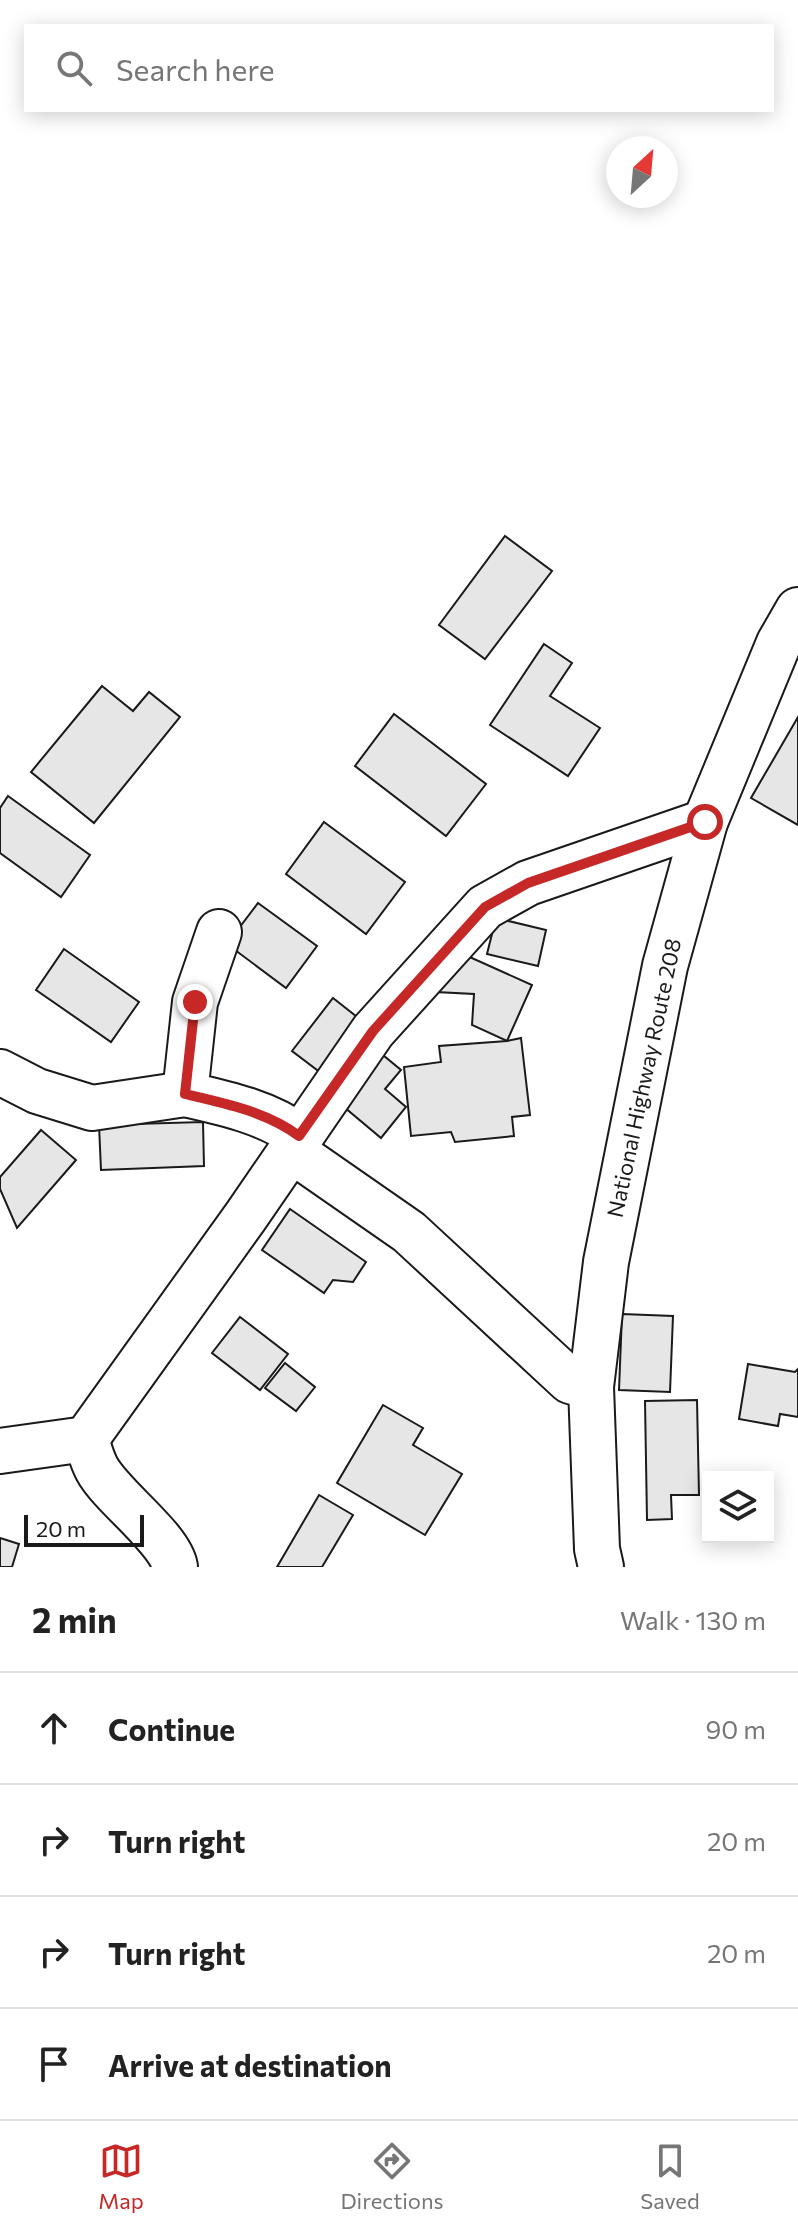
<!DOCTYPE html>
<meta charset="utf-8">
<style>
:root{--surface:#fff;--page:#f6f6f6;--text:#222;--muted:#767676;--line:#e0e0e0;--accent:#c62828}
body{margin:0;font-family:Commissioner,sans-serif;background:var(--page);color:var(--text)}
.controls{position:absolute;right:24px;bottom:24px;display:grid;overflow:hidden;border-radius:0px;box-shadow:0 4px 20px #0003}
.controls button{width:72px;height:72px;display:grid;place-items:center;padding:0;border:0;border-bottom:2px solid var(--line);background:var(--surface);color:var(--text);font:40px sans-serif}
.compass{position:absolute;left:606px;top:136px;width:72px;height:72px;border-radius:50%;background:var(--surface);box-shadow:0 4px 20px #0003;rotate:26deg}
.scale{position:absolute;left:24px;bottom:20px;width:120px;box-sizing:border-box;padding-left:8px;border:4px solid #1a1a1a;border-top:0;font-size:22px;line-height:28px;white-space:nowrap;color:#1a1a1a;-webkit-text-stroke:6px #fff;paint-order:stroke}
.stop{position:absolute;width:24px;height:24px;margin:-18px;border:6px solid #c62828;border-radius:50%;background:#fff}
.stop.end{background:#c62828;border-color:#fff;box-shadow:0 2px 8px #0008}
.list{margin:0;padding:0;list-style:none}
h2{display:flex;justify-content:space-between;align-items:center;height:104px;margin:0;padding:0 32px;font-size:34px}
h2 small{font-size:26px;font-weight:400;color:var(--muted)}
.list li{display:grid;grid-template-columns:52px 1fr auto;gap:24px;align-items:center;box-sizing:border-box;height:112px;padding:0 32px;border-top:2px solid var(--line)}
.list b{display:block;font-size:30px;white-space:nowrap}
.list em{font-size:26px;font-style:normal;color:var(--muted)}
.icon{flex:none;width:44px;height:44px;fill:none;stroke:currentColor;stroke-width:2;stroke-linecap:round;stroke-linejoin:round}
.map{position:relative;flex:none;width:798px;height:1567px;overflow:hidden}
.search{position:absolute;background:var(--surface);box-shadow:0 4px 20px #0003;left:24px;right:24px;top:24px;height:88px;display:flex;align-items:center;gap:20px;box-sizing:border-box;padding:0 28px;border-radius:0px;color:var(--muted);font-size:30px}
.sheet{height:552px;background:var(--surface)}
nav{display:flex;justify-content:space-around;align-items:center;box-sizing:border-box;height:112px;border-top:2px solid var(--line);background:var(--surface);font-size:22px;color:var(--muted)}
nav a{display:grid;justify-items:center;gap:4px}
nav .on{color:var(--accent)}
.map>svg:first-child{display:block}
.building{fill:#e6e6e6;stroke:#1a1a1a;stroke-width:2}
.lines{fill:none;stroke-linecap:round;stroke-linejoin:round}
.minor-casing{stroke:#1a1a1a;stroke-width:48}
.highway-casing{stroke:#1a1a1a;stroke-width:48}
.minor{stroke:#fff;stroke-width:44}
.highway{stroke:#fff;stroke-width:44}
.route{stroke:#c62828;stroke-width:10}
.labels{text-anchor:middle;stroke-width:6;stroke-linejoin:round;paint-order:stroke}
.street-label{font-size:22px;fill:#1a1a1a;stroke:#fff}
</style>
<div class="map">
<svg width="798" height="1567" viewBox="0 0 798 1567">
<rect width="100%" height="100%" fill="#fff"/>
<g class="building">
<path d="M505,536L552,571L485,659L439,625Z"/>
<path d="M544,644L572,663L550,696L600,728L568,776L490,725Z"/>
<path d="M102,686L133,711L149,692L180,717L94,823L31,772Z"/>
<path d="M394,714L486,784L446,836L355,766Z"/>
<path d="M798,717V825L751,798Z"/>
<path d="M8,796L90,855L61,897L0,853V808Z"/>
<path d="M324,822L405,882L366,934L286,874Z"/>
<path d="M258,903L317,946L286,988L227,944Z"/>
<path d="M496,918L546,930L538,966L487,954Z"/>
<path d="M64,949L139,1002L111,1042L36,990Z"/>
<path d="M454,950L532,985L507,1041L472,1025L474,994L436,992Z"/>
<path d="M333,998L366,1024L325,1076L292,1051Z"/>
<path d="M521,1038L530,1115L512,1117L514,1136L455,1142L451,1132L411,1136L404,1067L441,1062L439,1046L507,1041Z"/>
<path d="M372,1046L401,1070L385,1089L406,1107L381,1138L331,1096Z"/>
<path d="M203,1122L204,1166L101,1170L99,1125Z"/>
<path d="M41,1130L76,1160L17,1228L0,1189V1177Z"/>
<path d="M290,1209L366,1262L353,1282L333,1280L324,1293L262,1250Z"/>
<path d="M622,1314L673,1316L670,1392L619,1390Z"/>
<path d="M240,1317L288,1354L260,1390L212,1353Z"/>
<path d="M285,1363L315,1387L296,1411L265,1388Z"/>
<path d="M748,1364L795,1372L798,1369V1417L780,1414L778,1426L739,1419Z"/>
<path d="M697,1400L699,1495H671L672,1519L647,1520L645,1401Z"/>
<path d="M383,1405L423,1428L413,1445L462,1474L425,1535L337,1483Z"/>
<path d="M319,1495L353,1515L322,1567H277Z"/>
<path d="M0,1538L19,1544L12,1567H0Z"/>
</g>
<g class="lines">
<defs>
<g id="minor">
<path d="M219,932L195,1002L185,1094C224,1103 267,1112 299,1136"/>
<path d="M0,1072L37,1091L92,1108L185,1094"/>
<path d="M291,1150L409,1232L570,1381L591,1387"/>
<path d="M86,1439C89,1448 92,1460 97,1469C112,1497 170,1538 175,1567"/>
<path d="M0,1451L86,1439L246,1216L373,1031L485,907L528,883L705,822"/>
</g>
<path id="highway" d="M601,1567L597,1549L591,1387L606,1262L665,966L705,822L779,643L798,610"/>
</defs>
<use href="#minor" class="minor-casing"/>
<use href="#highway" class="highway-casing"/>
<use href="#minor" class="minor"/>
<use href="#highway" class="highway"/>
</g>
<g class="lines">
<path class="route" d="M195,1002L185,1094C224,1103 267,1112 299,1136L373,1031L485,907L528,883L705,822"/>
</g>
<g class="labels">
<g class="street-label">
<text transform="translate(644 1078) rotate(-78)" y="8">National Highway Route 208</text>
</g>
</g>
</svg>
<div class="controls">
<button><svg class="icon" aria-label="layers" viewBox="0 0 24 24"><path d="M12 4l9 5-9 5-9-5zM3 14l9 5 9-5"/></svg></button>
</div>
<svg class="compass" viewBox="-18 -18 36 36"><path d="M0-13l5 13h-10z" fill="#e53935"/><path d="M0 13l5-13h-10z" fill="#767676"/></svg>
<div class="scale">20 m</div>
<div class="stop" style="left:705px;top:822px"></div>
<div class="stop end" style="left:195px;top:1002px"></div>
<div class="search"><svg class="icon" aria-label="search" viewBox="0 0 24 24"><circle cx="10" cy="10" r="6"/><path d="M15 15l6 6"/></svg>Search here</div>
</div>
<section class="sheet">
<h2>2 min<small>Walk · 130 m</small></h2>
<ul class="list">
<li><svg class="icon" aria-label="ahead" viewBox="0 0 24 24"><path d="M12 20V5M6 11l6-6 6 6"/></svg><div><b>Continue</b></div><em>90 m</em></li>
<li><svg class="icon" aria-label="right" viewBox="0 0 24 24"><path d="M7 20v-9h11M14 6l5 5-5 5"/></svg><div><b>Turn right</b></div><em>20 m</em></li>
<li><svg class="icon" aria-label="right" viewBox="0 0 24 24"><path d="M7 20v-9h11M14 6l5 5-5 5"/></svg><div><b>Turn right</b></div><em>20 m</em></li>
<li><svg class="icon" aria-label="arrive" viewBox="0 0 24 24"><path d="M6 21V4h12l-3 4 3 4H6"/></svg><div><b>Arrive at destination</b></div></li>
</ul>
</section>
<nav>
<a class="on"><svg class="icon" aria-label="map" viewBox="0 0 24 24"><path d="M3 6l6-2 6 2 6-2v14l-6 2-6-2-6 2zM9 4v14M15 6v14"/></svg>Map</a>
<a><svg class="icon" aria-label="directions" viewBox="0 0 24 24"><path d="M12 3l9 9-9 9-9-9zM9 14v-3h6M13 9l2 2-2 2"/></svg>Directions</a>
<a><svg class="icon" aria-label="saved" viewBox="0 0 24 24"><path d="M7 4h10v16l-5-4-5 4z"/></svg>Saved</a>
</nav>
